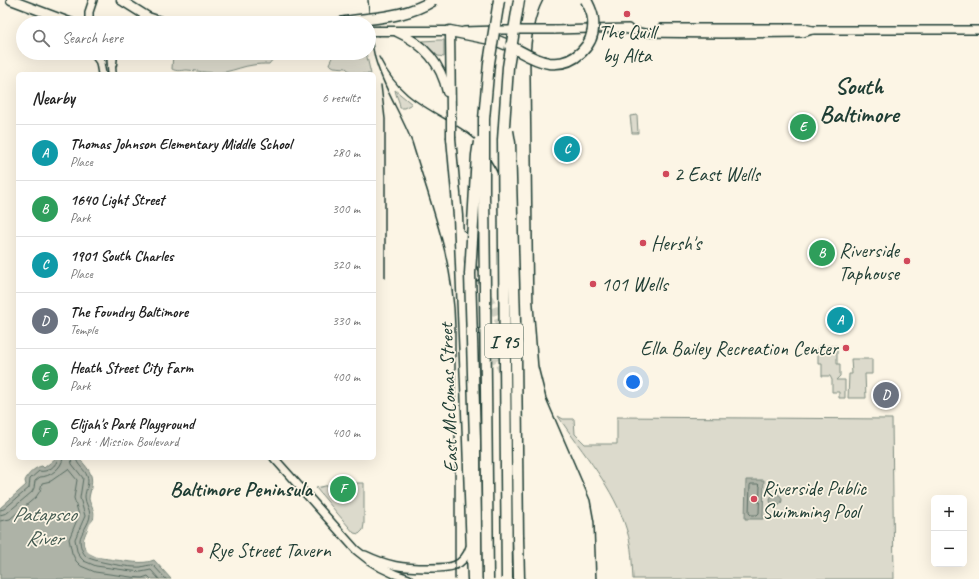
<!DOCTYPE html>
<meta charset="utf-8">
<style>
:root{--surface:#fff;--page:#f2f2f2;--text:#222;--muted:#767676;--line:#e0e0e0;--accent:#db2777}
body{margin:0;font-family:Caveat,sans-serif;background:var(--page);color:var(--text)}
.controls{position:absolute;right:12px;bottom:12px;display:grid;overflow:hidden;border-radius:6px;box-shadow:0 4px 16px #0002}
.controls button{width:36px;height:36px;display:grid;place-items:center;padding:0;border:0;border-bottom:1px solid var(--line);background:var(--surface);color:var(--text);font:20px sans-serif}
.you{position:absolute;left:633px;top:382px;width:14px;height:14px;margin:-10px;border:3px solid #fff;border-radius:50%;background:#1a73e8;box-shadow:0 0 0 6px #1a73e833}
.badge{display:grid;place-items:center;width:26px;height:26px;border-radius:50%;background:var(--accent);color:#fff;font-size:13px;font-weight:700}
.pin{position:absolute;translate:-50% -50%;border:2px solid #fff;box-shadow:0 1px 4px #0006}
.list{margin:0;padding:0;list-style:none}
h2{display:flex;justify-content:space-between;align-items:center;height:52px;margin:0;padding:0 16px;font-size:17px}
h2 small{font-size:13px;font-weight:400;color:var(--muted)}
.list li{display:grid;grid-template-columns:26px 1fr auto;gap:12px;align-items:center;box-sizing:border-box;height:56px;padding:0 16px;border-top:1px solid var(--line)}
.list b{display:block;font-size:15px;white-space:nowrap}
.list p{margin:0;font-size:13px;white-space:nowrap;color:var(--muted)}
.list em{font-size:13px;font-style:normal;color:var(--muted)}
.icon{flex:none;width:22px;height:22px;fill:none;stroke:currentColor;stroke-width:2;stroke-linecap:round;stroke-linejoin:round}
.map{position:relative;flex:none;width:979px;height:579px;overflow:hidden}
.search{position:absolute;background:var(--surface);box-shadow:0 4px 16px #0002;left:16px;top:16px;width:360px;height:44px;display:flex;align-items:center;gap:10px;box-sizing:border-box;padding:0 14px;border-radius:22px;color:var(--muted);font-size:15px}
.panel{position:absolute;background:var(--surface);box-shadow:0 4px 16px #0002;left:16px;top:72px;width:360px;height:388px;border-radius:6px}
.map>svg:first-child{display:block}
.green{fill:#dcdacc;stroke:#7e8c80}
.water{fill:#aeb3a7;stroke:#758479}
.pier{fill:#fcf5e5}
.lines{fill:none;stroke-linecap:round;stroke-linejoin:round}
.shore{stroke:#586c62;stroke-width:1}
.primary-tunnel{stroke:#d0d0c2;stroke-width:8;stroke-dasharray:8 4;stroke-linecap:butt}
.tertiary-casing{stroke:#1f3d34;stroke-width:10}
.secondary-casing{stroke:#1f3d34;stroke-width:10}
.primary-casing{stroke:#1f3d34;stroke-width:11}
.motorway-casing{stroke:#1f3d34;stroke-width:13}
.tertiary{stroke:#fcf5e5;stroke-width:7}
.secondary{stroke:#fcf5e5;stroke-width:7}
.primary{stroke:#fcf5e5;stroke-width:8}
.motorway{stroke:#fcf5e5;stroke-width:10}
.rail{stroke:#1f3d34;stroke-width:1.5}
.secondary-bridge-casing{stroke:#1f3d34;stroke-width:10;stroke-linecap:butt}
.primary-bridge-casing{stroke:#1f3d34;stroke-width:11;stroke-linecap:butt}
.motorway-bridge-casing{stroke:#1f3d34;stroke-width:13;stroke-linecap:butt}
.secondary-bridge{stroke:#fcf5e5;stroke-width:7}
.primary-bridge{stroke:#fcf5e5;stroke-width:8}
.motorway-bridge{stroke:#fcf5e5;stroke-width:10}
.poi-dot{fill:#d1495b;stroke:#fcf5e5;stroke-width:1.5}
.labels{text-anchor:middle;stroke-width:3.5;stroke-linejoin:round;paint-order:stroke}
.shield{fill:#fcf5e5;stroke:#617469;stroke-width:1}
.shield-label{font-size:19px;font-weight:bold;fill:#1f3d34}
.poi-label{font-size:20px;fill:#1f3d34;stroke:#fcf5e5;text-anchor:start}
.street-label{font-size:20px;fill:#1f3d34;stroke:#fcf5e5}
.neighbourhood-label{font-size:21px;font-weight:bold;fill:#1f3d34;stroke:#fcf5e5}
.water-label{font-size:21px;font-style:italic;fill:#435a51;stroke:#fcf5e5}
.district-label{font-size:24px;font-weight:bold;fill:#1f3d34;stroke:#fcf5e5}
</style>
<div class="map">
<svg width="979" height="579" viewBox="0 0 979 579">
<rect width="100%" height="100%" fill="#fcf5e5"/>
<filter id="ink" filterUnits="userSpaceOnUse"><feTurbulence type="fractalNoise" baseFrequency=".025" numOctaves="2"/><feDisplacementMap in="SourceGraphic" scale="8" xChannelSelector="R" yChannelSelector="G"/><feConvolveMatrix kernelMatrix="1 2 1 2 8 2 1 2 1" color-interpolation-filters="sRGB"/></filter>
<g filter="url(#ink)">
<g class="green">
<path d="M439,40H444V57L438,56L422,41Z"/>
<path d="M173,53H278L269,64C263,64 258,64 253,65C244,66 235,70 225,72C213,74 200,71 187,70C182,70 177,72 172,69Z"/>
<path d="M334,53H366L371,74H353L346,68L334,67L329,64Z"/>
<path d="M395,90L412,104L404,108H400C400,101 396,97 395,90Z"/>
<path d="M637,115L638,133H632L630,116Z"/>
<rect x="800" y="115" width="7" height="23"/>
<path d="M817,242L830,244L825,262L818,261Z"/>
<path d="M818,346H837V364H840V376L836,380H845V398H839V392H832V380L830,376H822V364H818Z"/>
<path d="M851,359H872V374H865L866,398H848L849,374H852Z"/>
<path d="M558,416L563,419H574L575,434L585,444H617V417L892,419L894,579H633C632,563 632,546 627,531C614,487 583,454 558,416Z"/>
<path d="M339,483H364V524L363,530L359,534L354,533L316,488Z"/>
</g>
<g class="water">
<path d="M56,458H79C87,468 94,473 91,487C91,491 89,495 89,499C90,505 95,510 94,517C92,525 85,531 84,539C81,557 103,558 115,560C127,561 143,565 154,560L171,579H0V508L26,485L25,481C27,475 35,467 42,466L44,468Z"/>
<path d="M746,480H764L763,519H745Z"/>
<circle cx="776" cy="500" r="6"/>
</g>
<path class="pier" d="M95,510V519L86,540L88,548L90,551L98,555L108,556V558L97,557L89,553L86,550L84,544V539L90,524L94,519Z"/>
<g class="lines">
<g class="shore">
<path d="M71,458L72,464L83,478L80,498L85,516L75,539L77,551L81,558L84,561L96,566L132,571L141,572L151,570L159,579"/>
<path d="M76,458C77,466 85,469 87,476C90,483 85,490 85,497C85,503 90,509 90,515C90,523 80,534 80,540C80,545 82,553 87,557C95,562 131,568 141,567C145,566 148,565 153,565L166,579"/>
<path d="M751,484H758L760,486L759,513L757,515H751L749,513L750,486Z"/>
<path d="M0,510L4,509L29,488L30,479L39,471C47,473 57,466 58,458"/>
<path d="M0,515L7,513L32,492L34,488L35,481L40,477C50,477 62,468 63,458"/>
<path d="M0,521L10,519L36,497L40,491L42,483L51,481L68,469L77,480L74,498L79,515L69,539L72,553L76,561L81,566L95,572L131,577L142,578L148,576L151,579"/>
</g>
<g class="primary-tunnel">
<path d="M476,276L493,305L502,331"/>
<path d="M470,359C486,342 498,360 504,375"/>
</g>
<defs>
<g id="tertiary">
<path d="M89,23V12L93,0"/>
<path d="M99,57L102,74"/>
<path d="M111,58L112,74"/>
<path d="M274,458L356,550C372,564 388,573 409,579"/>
<path d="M365,555C388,566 402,568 428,568C447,568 463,569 470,547"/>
</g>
<g id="secondary">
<path d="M661,28H804L812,30"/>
<path d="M624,29L644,33L723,34L803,33L812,30H979"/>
<path d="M554,30L628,28"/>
<path d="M464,31L498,30"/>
</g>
<g id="primary">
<path d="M11,0L72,23"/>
<path d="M121,0L148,17L166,23"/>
<path d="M380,31H450L451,112"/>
<path d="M397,32C424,44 441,63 447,92"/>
<path d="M94,53L100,61"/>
<path d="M112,64L113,53"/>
<path d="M451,138L458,216L465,384L472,579"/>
<path d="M462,235L468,259L476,276"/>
</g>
<g id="motorway">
<path d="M450,31L495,40L510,46"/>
<path d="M475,440L477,579"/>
<path d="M518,538L519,579"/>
</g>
</defs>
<use href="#tertiary" class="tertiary-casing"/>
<use href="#secondary" class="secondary-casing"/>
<use href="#primary" class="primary-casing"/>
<use href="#motorway" class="motorway-casing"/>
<use href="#tertiary" class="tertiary"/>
<use href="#secondary" class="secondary"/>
<use href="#primary" class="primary"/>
<use href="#motorway" class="motorway"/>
<g class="rail">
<path d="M368,0C370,19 370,39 375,58C383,88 401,113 412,142C430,202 454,262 455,326V579"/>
<path d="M543,0C533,19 531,40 530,61L533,302L538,366L546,398L590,500L594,522L596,579"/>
<path d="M379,57C396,91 415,102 447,120C458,127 470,133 479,143C483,147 486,153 489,158C507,186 511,207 514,239"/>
<path d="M381,85L385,119V278"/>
</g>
<defs>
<path id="secondary-bridge" d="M501,30H554"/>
<g id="primary-bridge">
<path d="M369,31H380"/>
<path d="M451,112V138"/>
</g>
<g id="motorway-bridge">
<path d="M339,23C372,17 403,19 434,0"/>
<path d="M510,46C522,52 535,61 549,63C574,66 596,45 593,20C593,13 589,6 586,0"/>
<path d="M508,131L510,143L516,357L518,538"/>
<path d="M475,440L470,274L477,155L479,142"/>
<path d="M488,579L484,194V119L489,63L499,0"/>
<path d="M507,579L503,140L508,67L519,0"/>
</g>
</defs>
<use href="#secondary-bridge" class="secondary-bridge-casing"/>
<use href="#primary-bridge" class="primary-bridge-casing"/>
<use href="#motorway-bridge" class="motorway-bridge-casing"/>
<use href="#secondary-bridge" class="secondary-bridge"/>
<use href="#primary-bridge" class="primary-bridge"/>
<use href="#motorway-bridge" class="motorway-bridge"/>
</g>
</g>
<g class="poi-dot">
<circle cx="627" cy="14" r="4"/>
<circle cx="666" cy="174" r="4"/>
<circle cx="643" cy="243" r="4"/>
<circle cx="907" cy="261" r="4"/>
<circle cx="593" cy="284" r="4"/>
<circle cx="846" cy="348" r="4"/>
<circle cx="754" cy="499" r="4"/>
<circle cx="200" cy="550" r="4"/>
</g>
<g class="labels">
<rect class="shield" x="485" y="324" width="38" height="34" rx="3"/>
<g class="shield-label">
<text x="504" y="348">I 95</text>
</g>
<g class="poi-label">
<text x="627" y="39" text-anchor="middle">The Quill<tspan x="627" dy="23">by Alta</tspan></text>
<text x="674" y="181">2 East Wells</text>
<text x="651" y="250">Hersh's</text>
<text x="899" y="257" text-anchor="end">Riverside<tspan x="899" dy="23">Taphouse</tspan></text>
<text x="601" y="291">101 Wells</text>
<text x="838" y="355" text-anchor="end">Ella Bailey Recreation Center</text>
<text x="762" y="495">Riverside Public<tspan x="762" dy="23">Swimming Pool</tspan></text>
<text x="208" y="557">Rye Street Tavern</text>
</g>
<g class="street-label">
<text transform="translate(448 398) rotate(-92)" y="7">East McComas Street</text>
</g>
<g class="neighbourhood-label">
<text x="241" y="496">Baltimore Peninsula</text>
</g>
<g class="water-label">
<text x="44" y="521">Patapsco<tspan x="44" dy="24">River</tspan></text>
</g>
<g class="district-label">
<text x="859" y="94">South<tspan x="859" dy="28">Baltimore</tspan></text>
</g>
</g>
</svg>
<div class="controls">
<button>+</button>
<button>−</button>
</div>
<div class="you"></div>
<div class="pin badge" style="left:840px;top:320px;background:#0f9aa8">A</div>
<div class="pin badge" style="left:822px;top:253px;background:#2e9e5b">B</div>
<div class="pin badge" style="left:567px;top:149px;background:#0f9aa8">C</div>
<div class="pin badge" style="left:886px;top:395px;background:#6b7280">D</div>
<div class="pin badge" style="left:803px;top:127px;background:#2e9e5b">E</div>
<div class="pin badge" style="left:343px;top:489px;background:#2e9e5b">F</div>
<div class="search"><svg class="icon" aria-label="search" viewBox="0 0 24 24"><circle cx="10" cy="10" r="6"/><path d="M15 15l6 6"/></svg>Search here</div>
<section class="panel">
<h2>Nearby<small>6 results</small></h2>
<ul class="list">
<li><span class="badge" style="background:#0f9aa8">A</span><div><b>Thomas Johnson Elementary Middle School</b><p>Place</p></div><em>280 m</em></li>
<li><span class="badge" style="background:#2e9e5b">B</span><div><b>1640 Light Street</b><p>Park</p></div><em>300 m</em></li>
<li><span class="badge" style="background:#0f9aa8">C</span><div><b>1901 South Charles</b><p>Place</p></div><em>320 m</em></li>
<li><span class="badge" style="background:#6b7280">D</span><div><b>The Foundry Baltimore</b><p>Temple</p></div><em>330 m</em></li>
<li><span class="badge" style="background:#2e9e5b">E</span><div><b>Heath Street City Farm</b><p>Park</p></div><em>400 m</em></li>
<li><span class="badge" style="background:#2e9e5b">F</span><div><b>Elijah's Park Playground</b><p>Park · Mission Boulevard</p></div><em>400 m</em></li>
</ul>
</section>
</div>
